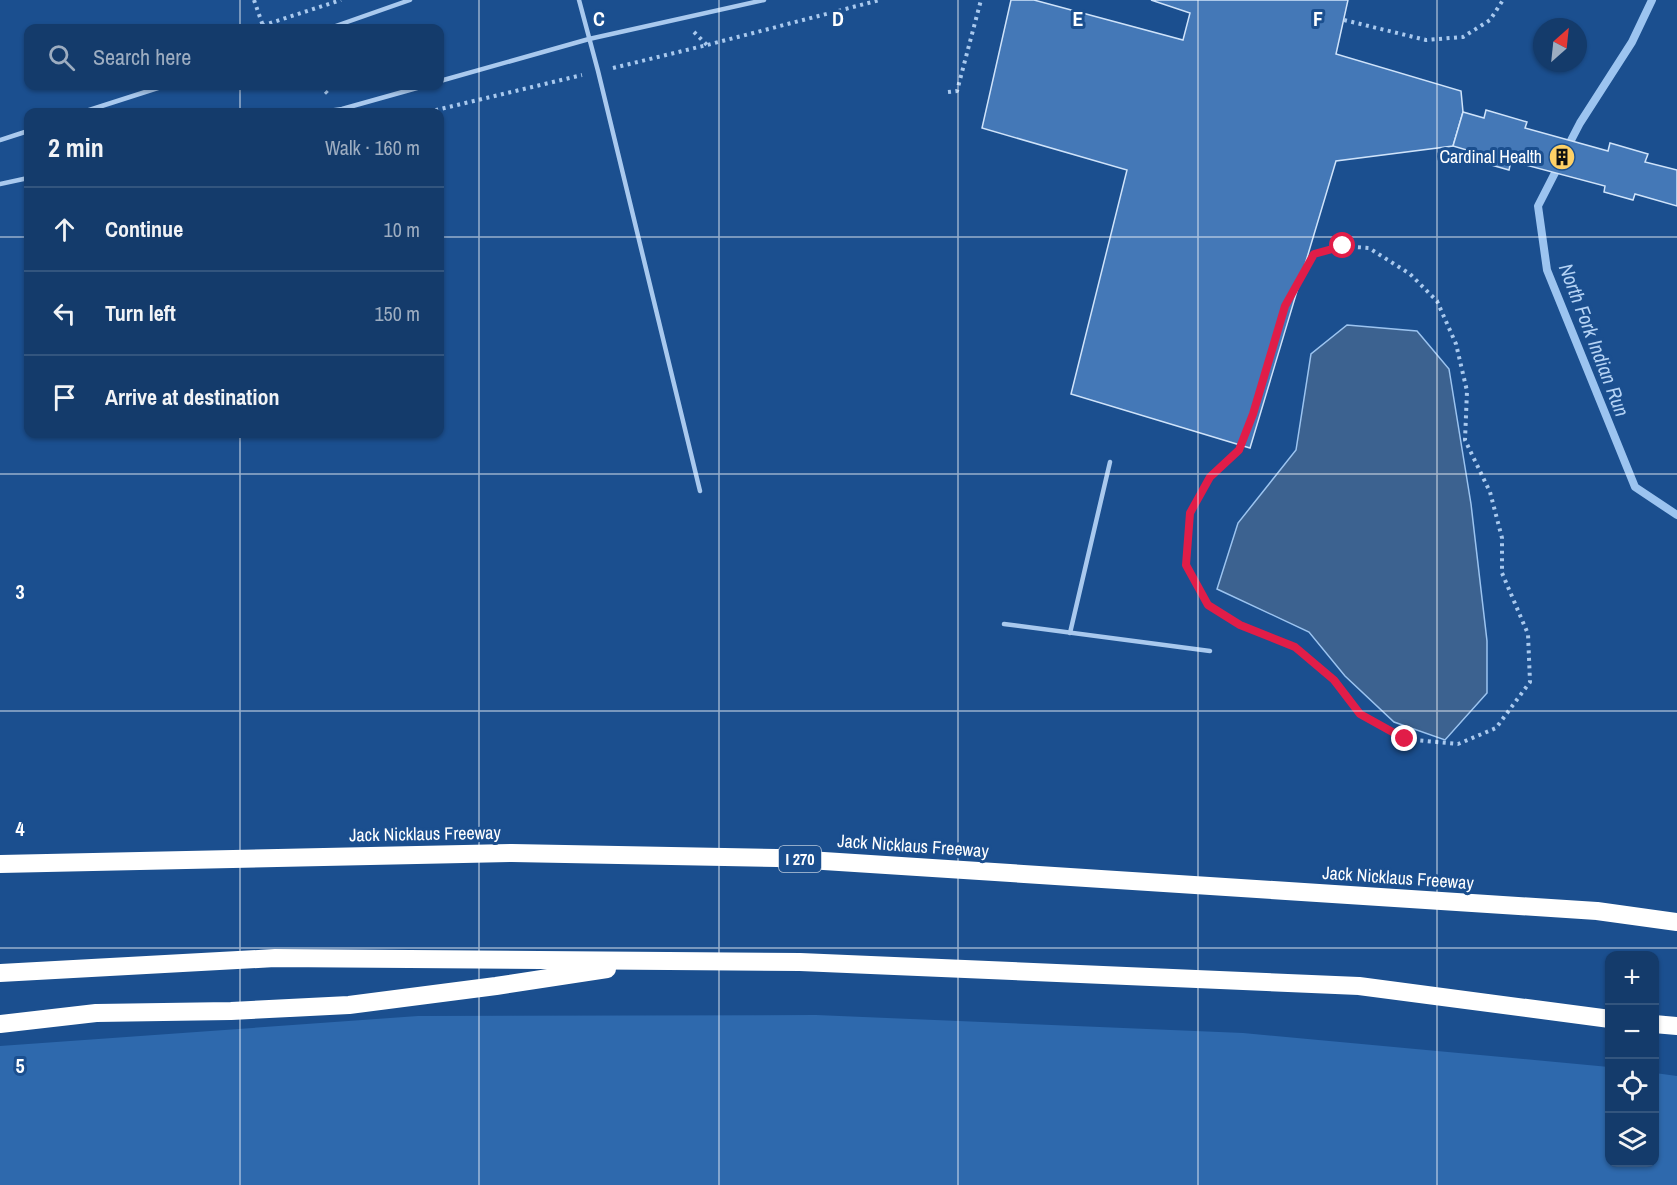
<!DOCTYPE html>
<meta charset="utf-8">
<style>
:root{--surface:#143b6b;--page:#214673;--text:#f1f3f6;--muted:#9dadc1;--line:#33557e}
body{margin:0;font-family:"Archivo Narrow",sans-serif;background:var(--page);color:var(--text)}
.controls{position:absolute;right:18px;bottom:18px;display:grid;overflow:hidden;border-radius:12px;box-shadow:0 2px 4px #0004}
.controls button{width:54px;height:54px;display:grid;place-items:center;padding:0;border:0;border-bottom:2px solid var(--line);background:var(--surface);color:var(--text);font:30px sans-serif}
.compass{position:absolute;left:1533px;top:18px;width:54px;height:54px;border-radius:50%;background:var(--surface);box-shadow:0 2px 4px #0004;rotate:27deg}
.stop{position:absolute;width:18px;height:18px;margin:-14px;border:4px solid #e11d48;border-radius:50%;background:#fff}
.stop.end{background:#e11d48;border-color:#fff;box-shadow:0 2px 6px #0008}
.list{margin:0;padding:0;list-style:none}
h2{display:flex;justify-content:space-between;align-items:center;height:78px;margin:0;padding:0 24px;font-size:26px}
h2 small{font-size:20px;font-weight:400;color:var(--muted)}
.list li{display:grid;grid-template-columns:39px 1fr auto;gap:18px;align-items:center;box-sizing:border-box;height:84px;padding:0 24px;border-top:2px solid var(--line)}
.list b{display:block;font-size:22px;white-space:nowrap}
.list em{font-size:20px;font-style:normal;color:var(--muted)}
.icon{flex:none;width:33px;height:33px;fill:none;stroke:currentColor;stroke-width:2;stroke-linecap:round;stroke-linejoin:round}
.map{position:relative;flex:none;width:1677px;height:1185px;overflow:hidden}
.search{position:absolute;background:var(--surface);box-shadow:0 2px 4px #0004;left:24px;top:24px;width:420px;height:66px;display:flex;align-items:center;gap:15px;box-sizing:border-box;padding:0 21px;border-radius:12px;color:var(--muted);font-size:22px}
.panel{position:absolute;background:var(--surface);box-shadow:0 2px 4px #0004;left:24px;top:108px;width:420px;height:330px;border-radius:12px}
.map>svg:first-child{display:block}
.green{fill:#2e69ad}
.water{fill:#3c6290;stroke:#9cc4f0;stroke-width:1.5}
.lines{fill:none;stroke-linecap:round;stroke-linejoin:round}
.stream{stroke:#9cc4f0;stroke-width:8}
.building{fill:#4478b7;stroke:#cfe3fa;stroke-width:1.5}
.path{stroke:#a9c9ee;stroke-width:4;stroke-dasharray:3 4.5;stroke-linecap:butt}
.service{stroke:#a9c9ee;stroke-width:4.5}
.motorway{stroke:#fff;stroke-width:18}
.route{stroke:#e11d48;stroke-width:8}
.grid{fill:none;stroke:#fff;stroke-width:1.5;stroke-opacity:0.55}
.labels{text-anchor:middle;stroke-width:6;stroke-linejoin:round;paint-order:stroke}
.shield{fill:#1b4f8f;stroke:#bbcadd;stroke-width:1.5}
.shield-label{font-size:16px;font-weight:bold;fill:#fff}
.poi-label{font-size:18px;fill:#fff;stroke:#1b4f8f;text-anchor:end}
.street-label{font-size:18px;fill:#fff;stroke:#1b4f8f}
.water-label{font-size:20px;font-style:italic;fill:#b5d3f5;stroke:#1b4f8f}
.grid-label{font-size:20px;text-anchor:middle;font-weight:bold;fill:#fff;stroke:#1b4f8f;stroke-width:6;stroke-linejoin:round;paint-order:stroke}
</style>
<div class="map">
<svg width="1677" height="1185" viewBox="0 0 1677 1185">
<rect width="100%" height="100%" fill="#1b4f8f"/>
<path class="green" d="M816,1015L1243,1033L1609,1067L1610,1162H1654L1655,1073L1677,1076V1185H0V1046L418,1016Z"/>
<path class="water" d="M1347,325L1417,331L1449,369L1471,504L1487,641V693L1445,740L1394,722L1345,676L1309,632L1217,589L1238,523L1296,450L1311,354Z"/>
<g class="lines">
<g class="stream">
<path d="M1566,150L1580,123L1632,42L1652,0"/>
<path d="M1559,165L1538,206L1547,270L1635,487L1677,515"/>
</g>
</g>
<g class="building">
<path d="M1011,0H1034L1183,40L1190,13L1151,0H1348L1336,54L1461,91L1463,112L1453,146L1336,161L1250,448L1071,394L1127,170L982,128Z"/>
<path d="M1486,110L1527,122L1525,128L1608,151L1610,143L1648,154L1645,162L1677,170V206L1635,194L1633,200L1604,192L1605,186L1511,161L1509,170L1477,161V153L1453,146L1463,112L1484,118Z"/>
</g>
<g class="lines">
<g class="path">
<path d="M254,0L263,26L265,28"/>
<path d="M1344,20L1426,40L1463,37L1490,20L1503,0"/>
<path d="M255,28L341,0"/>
<path d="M694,32L707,45"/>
<path d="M613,68L707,45L880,0"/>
<path d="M320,86L330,96"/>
<path d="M948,92L957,91L981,0"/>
<path d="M428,112L582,75"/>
<path d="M1343,246L1369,248L1410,274L1437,301L1456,344L1467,391L1465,440L1490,492L1502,538V573L1528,634L1530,682L1496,728L1458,744L1405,739L1360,714L1334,680L1295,647L1240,625L1208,605L1186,565L1190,513L1210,477L1239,450L1253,414L1285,306L1314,253Z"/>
</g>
<g class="service">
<path d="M579,0L598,71L700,491"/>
<path d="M330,28L410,0"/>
<path d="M440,81L589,39L764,0"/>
<path d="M83,112L164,86"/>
<path d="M322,112L342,109L424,86"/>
<path d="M0,140L28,131"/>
<path d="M0,184L28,178"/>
<path d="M1004,624L1210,651"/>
<path d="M1070,633L1110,462"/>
</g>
<g class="motorway">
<path d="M0,864L512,853L777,858L1597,911L1677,922"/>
<path d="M0,973L275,958L800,962L1359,986L1610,1019"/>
<path d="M0,1024L96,1013L231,1011L349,1005L496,986L607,969"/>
<path d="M1654,1024L1677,1026"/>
</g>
</g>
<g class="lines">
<path class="route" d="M1343,246L1314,254L1285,306L1253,414L1239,450L1210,477L1190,513L1186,565L1208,605L1240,625L1295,647L1334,680L1360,714L1405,739"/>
</g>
<path class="grid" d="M240,0V28M479,0V1185M719,0V1185M958,0V1185M1198,0V1185M1437,0V1185M240,86V112M0,237H28M440,237H1677M240,434V1185M0,474H1677M0,711H1677M0,948H1677"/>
<defs>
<symbol id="building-disc" viewBox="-11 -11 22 22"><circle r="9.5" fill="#ffd166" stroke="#1b4f8f"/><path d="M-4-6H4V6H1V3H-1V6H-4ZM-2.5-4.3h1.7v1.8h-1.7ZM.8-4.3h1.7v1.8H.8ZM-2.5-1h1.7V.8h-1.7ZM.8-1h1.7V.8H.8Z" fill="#111"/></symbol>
</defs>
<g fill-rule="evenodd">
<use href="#building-disc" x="1547" y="142" width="30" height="30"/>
</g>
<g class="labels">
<rect class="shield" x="779" y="846" width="42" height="26" rx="4.5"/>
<g class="shield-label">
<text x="800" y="865">I 270</text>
</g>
<g class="poi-label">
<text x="1542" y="163">Cardinal Health</text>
</g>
<g class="street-label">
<text transform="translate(425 834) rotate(-1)" y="6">Jack Nicklaus Freeway</text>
<text transform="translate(913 846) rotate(4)" y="6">Jack Nicklaus Freeway</text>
<text transform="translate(1398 878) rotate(4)" y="6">Jack Nicklaus Freeway</text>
</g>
<g class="water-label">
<text transform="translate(1594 340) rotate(69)" y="7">North Fork Indian Run</text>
</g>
</g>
<g class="grid-label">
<text x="599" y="26">C</text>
<text x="838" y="26">D</text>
<text x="1078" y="26">E</text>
<text x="1318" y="26">F</text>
<text x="20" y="599">3</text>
<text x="20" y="836">4</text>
<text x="20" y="1073">5</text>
</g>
</svg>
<div class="controls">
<button>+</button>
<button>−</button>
<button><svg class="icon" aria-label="locate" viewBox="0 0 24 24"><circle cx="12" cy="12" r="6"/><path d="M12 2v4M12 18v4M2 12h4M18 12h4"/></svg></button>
<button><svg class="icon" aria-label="layers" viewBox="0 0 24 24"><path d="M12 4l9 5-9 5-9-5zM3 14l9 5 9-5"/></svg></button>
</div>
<svg class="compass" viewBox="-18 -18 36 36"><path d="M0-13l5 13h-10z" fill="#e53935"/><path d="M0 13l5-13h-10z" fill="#9dadc1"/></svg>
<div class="stop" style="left:1343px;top:246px"></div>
<div class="stop end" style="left:1405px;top:739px"></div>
<div class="search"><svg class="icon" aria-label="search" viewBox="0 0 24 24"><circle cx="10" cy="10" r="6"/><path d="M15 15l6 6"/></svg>Search here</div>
<section class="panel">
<h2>2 min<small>Walk · 160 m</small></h2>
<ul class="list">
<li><svg class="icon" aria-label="ahead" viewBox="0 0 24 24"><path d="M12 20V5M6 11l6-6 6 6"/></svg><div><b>Continue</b></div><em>10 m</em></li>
<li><svg class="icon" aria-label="left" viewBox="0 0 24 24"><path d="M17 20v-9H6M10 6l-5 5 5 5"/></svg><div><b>Turn left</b></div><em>150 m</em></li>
<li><svg class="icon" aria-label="arrive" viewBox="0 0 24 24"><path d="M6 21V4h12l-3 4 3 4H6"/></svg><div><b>Arrive at destination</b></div></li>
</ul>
</section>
</div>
